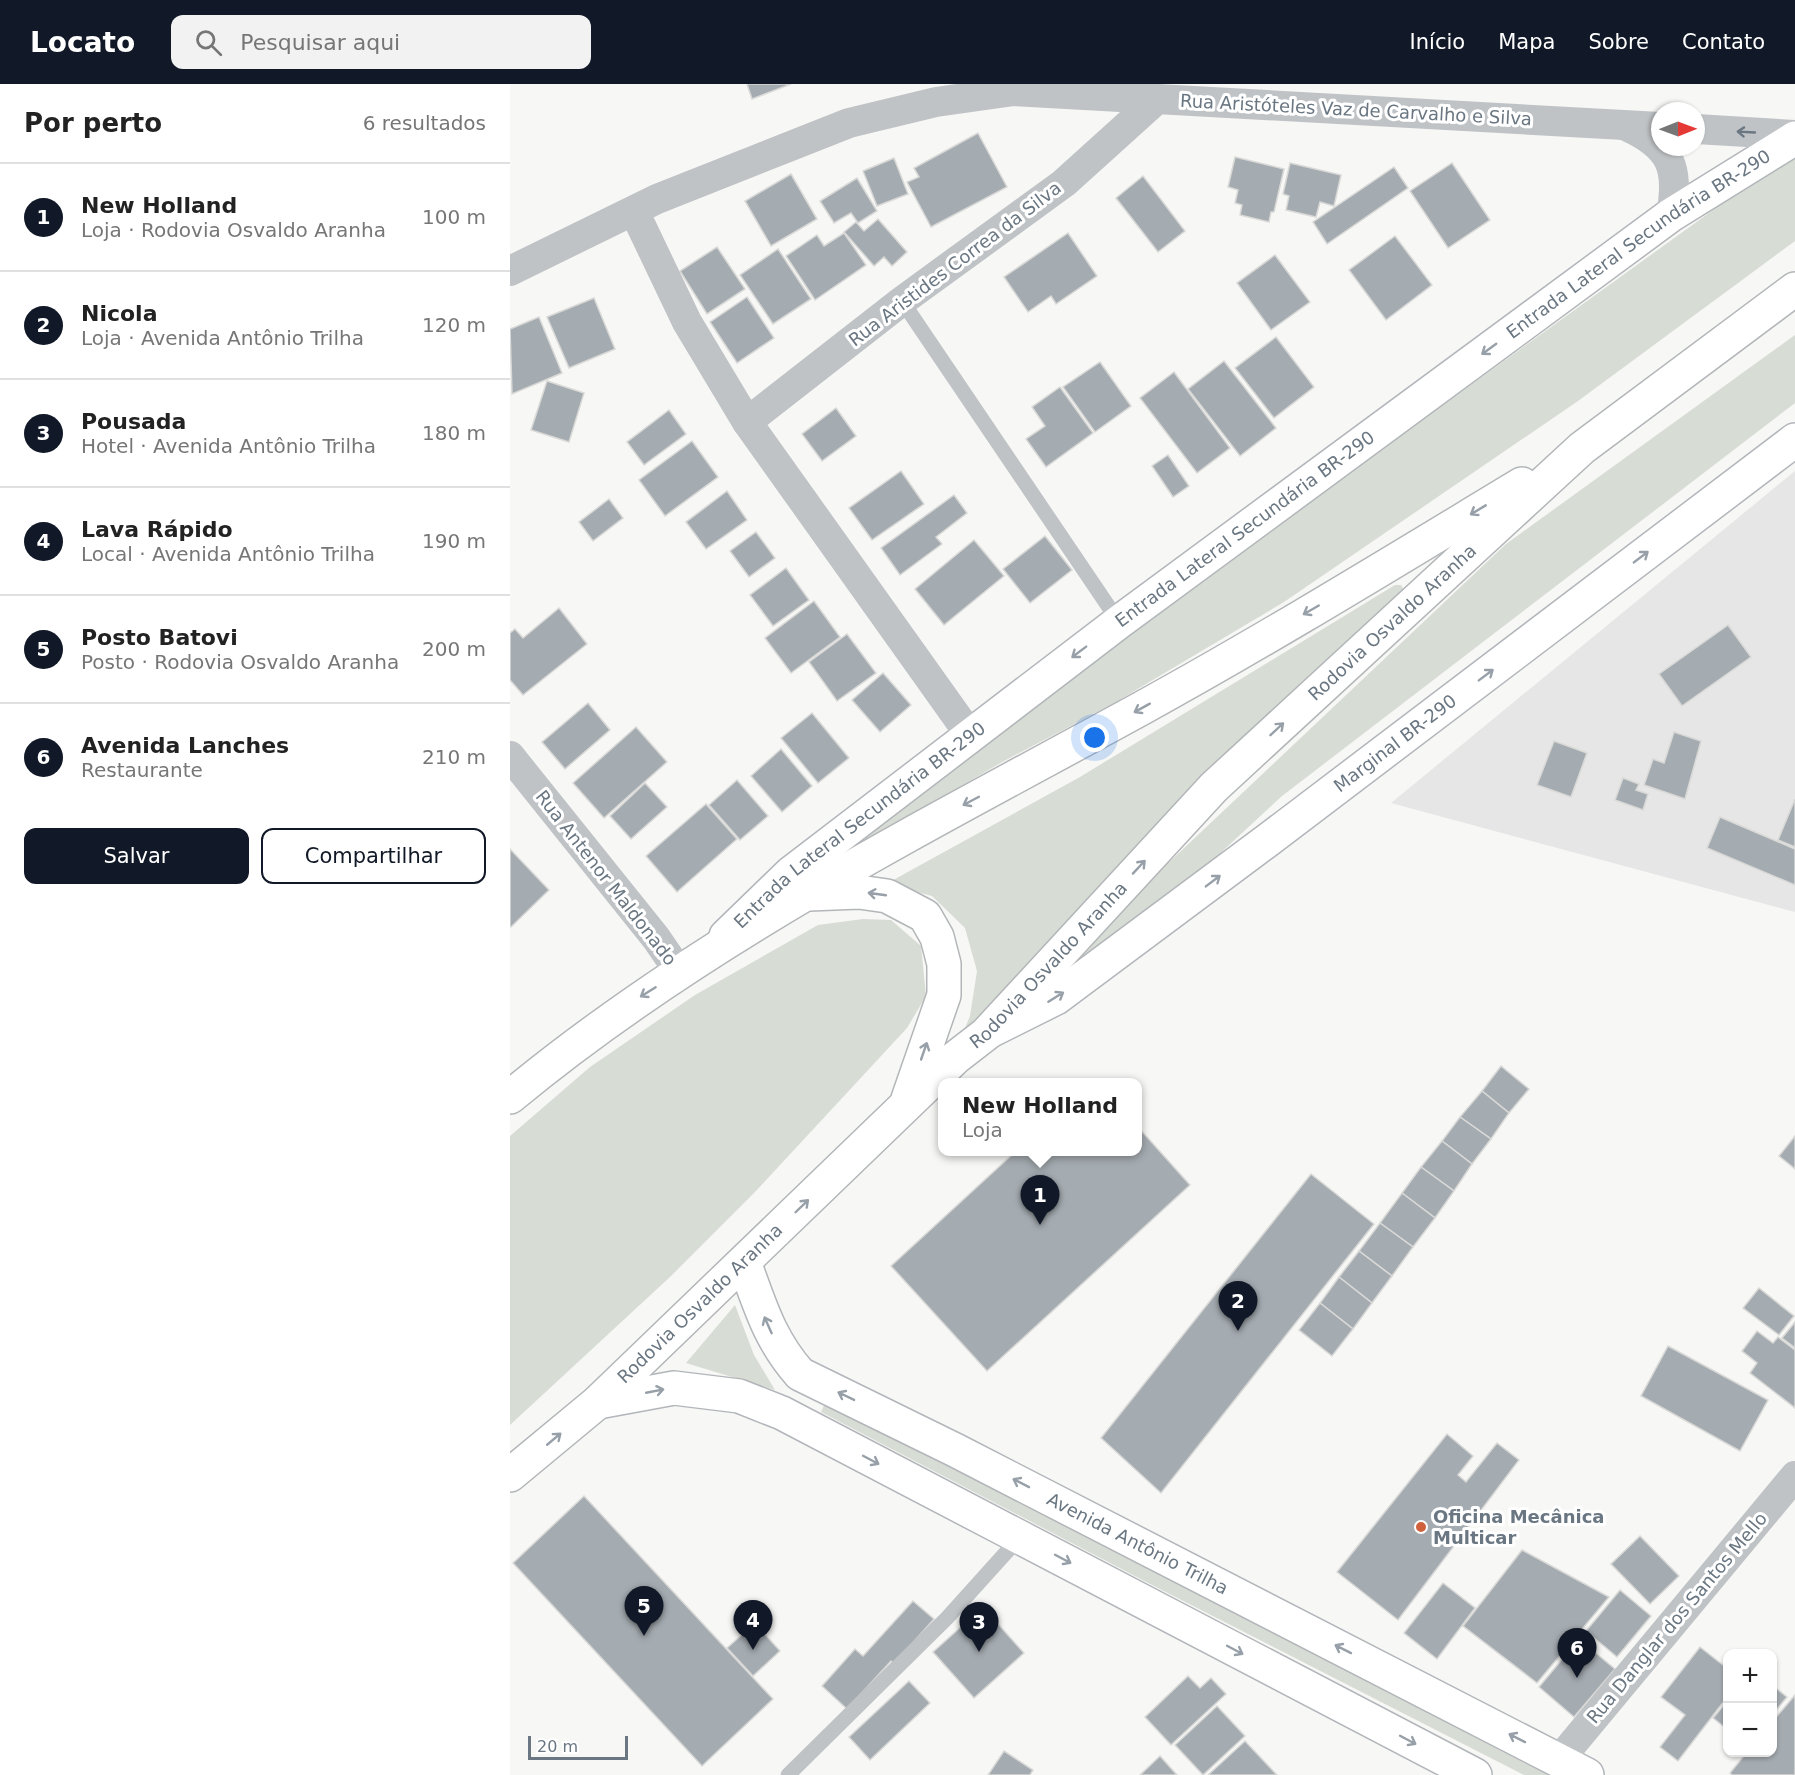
<!DOCTYPE html>
<html lang="pt">
<meta charset="utf-8">
<style>
:root{--surface:#fff;--page:#f2f2f2;--text:#222;--muted:#767676;--line:#e0e0e0;--accent:#111827}
body{margin:0;font-family:"DejaVu Sans",sans-serif;background:var(--page);color:var(--text)}
.controls{position:absolute;right:18px;bottom:18px;display:grid;overflow:hidden;border-radius:12px;box-shadow:0 2px 4px #0004}
.controls button{width:54px;height:54px;display:grid;place-items:center;padding:0;border:0;border-bottom:2px solid var(--line);background:var(--surface);color:var(--text);font:30px sans-serif}
.compass{position:absolute;left:1141px;top:18px;width:54px;height:54px;border-radius:50%;background:var(--surface);box-shadow:0 2px 4px #0004;rotate:89deg}
.scale{position:absolute;left:18px;bottom:15px;width:100px;box-sizing:border-box;padding-left:6px;border:3px solid #6a7782;border-top:0;font-size:16px;line-height:21px;white-space:nowrap;color:#6a7782;-webkit-text-stroke:4px #fff;paint-order:stroke}
.you{position:absolute;left:585px;top:654px;width:21px;height:21px;margin:-15px;border:4px solid #fff;border-radius:50%;background:#1a73e8;box-shadow:0 0 0 9px #1a73e833}
.badge{display:grid;place-items:center;width:39px;height:39px;border-radius:50%;background:var(--accent);color:#fff;font-size:20px;font-weight:700}
.pin{position:absolute;translate:-50% -50px;filter:drop-shadow(0 2px 3px #0008)}
.pin::after{content:'';position:absolute;top:32px;width:21px;height:18px;background:inherit;clip-path:polygon(0 0,100% 0,50% 100%)}
.popup{position:absolute;left:428px;top:994px;width:204px;height:78px;box-sizing:border-box;display:grid;place-content:center;border-radius:12px;background:var(--surface);filter:drop-shadow(0 2px 4px #0005);font-size:20px;white-space:nowrap;color:var(--muted)}
.popup b{font-size:22px;color:var(--text)}
.popup::after{content:'';position:absolute;left:50%;top:100%;margin-left:-12px;border:12px solid transparent;border-top-color:var(--surface)}
.list{margin:0;padding:0;list-style:none}
h2{display:flex;justify-content:space-between;align-items:center;height:78px;margin:0;padding:0 24px;font-size:26px}
h2 small{font-size:20px;font-weight:400;color:var(--muted)}
.list li{display:grid;grid-template-columns:39px 1fr auto;gap:18px;align-items:center;box-sizing:border-box;height:108px;padding:0 24px;border-top:2px solid var(--line)}
.list b{display:block;font-size:22px;white-space:nowrap}
.list p{margin:0;font-size:20px;white-space:nowrap;color:var(--muted)}
.list em{font-size:20px;font-style:normal;color:var(--muted)}
.actions{display:flex;gap:12px;padding:18px 24px}
.actions a{flex:1;padding:14px 0;border:2px solid var(--accent);border-radius:12px;text-align:center;font-size:21px;color:var(--accent)}
.actions .main{background:var(--accent);color:#fff}
.icon{flex:none;width:33px;height:33px;fill:none;stroke:currentColor;stroke-width:2;stroke-linecap:round;stroke-linejoin:round}
.map{position:relative;flex:none;width:1285px;height:1691px;overflow:hidden}
header{display:flex;align-items:center;gap:36px;box-sizing:border-box;height:84px;padding:0 30px;background:var(--accent);color:#fff}
header strong{font-size:28px}
nav{display:flex;gap:33px;margin-inline-start:auto;font-size:21px}
.search{width:420px;height:54px;background:var(--page);display:flex;align-items:center;gap:15px;box-sizing:border-box;padding:0 21px;border-radius:12px;color:var(--muted);font-size:22px}
main{display:flex}
aside{flex:1;background:var(--surface)}
.map>svg:first-child{display:block}
.built{fill:#e5e6e5}
.green{fill:#d7dcd5}
.building{fill:#a5acb1;stroke:#d9d9d7;stroke-width:1.5}
.lines{fill:none;stroke-linecap:round;stroke-linejoin:round}
.secondary-casing{stroke:#b2b6ba;stroke-width:36}
.highway-casing{stroke:#b3b6b9;stroke-width:36}
.lane{stroke:#bfc3c6;stroke-width:15}
.street{stroke:#bfc3c6;stroke-width:30}
.secondary{stroke:#fff;stroke-width:33}
.highway{stroke:#fff;stroke-width:33}
.oneway{stroke:#6a7782}
.oneway2{stroke:#97a0a8}
.poi-dot{fill:#cf613d;stroke:#fff;stroke-width:2}
.labels{text-anchor:middle;stroke-width:6;stroke-linejoin:round;paint-order:stroke}
.street-label{font-size:18px;fill:#6a7782;stroke:#fff}
.poi-label{font-size:18px;font-weight:bold;fill:#6a7782;stroke:#fff;text-anchor:start}
</style>
<header>
<strong>Locato</strong>
<div class="search"><svg class="icon" aria-label="search" viewBox="0 0 24 24"><circle cx="10" cy="10" r="6"/><path d="M15 15l6 6"/></svg>Pesquisar aqui</div>
<nav><a>Início</a><a>Mapa</a><a>Sobre</a><a>Contato</a></nav>
</header>
<main>
<aside>
<h2>Por perto<small>6 resultados</small></h2>
<ul class="list">
<li><span class="badge">1</span><div><b>New Holland</b><p>Loja · Rodovia Osvaldo Aranha</p></div><em>100 m</em></li>
<li><span class="badge">2</span><div><b>Nicola</b><p>Loja · Avenida Antônio Trilha</p></div><em>120 m</em></li>
<li><span class="badge">3</span><div><b>Pousada</b><p>Hotel · Avenida Antônio Trilha</p></div><em>180 m</em></li>
<li><span class="badge">4</span><div><b>Lava Rápido</b><p>Local · Avenida Antônio Trilha</p></div><em>190 m</em></li>
<li><span class="badge">5</span><div><b>Posto Batovi</b><p>Posto · Rodovia Osvaldo Aranha</p></div><em>200 m</em></li>
<li><span class="badge">6</span><div><b>Avenida Lanches</b><p>Restaurante</p></div><em>210 m</em></li>
</ul>
<div class="actions"><a class="main">Salvar</a><a>Compartilhar</a></div>
</aside>
<div class="map">
<svg width="1285" height="1691" viewBox="0 0 1285 1691">
<rect width="100%" height="100%" fill="#f7f7f5"/>
<path class="built" d="M1285,387V828L881,719Z"/>
<g class="green">
<path d="M1285,67V157L1068,317L774,518L604,619L494,677L365,752L347,761L344,759L354,748L794,421Z"/>
<path d="M1285,251V319L772,712L664,812L558,889L635,801L996,460Z"/>
<path d="M885,501H891L895,508L450,957L460,932L467,887L455,844L422,812L376,800L570,693Z"/>
<path d="M353,835L381,836L411,862L416,912L397,944L245,1108L160,1193L0,1341V1052L80,983L185,911L308,841Z"/>
<path d="M225,1221L244,1271L265,1306L176,1279Z"/>
<path d="M316,1317L996,1668L1039,1691H1014L646,1503L311,1328Z"/>
</g>
<g class="building">
<path d="M237,0H281L242,15Z"/>
<path d="M468,49L497,103L421,143L397,98L409,93L404,84Z"/>
<path d="M725,73L774,85L764,128H761L759,138L730,131L732,121L725,119L728,106L718,103Z"/>
<path d="M384,74L398,110L367,122L353,87Z"/>
<path d="M780,79L831,91L824,122L810,118L806,133L776,126L779,112L773,110Z"/>
<path d="M942,79L980,136L938,164L900,107Z"/>
<path d="M884,83L898,104L817,160L803,138Z"/>
<path d="M281,90L307,135L261,162L235,117Z"/>
<path d="M633,92L675,147L648,168L606,114Z"/>
<path d="M347,94L367,127L348,139L341,129L324,139L310,117Z"/>
<path d="M368,135L397,168L382,182L374,173L364,182L334,148L346,138L354,147Z"/>
<path d="M334,149L356,181L305,216L276,172L307,151L314,162Z"/>
<path d="M558,149L587,192L546,220L541,212L518,228L494,193Z"/>
<path d="M885,152L922,201L876,236L839,186Z"/>
<path d="M207,163L235,205L197,230L170,187Z"/>
<path d="M268,165L301,215L263,240L230,191Z"/>
<path d="M765,171L800,218L761,246L727,199Z"/>
<path d="M237,213L264,254L227,279L200,238Z"/>
<path d="M84,214L105,265L59,284L37,233Z"/>
<path d="M29,233L52,289L2,310L0,245Z"/>
<path d="M766,253L804,303L764,334L725,284Z"/>
<path d="M714,277L766,344L730,372L678,305Z"/>
<path d="M590,278L621,322L585,348L553,303Z"/>
<path d="M664,288L720,364L687,389L630,314Z"/>
<path d="M37,297L74,309L59,358L21,346Z"/>
<path d="M550,303L583,349L536,383L516,355L535,342L522,323Z"/>
<path d="M326,324L346,352L312,377L292,350Z"/>
<path d="M159,326L176,350L134,381L117,358Z"/>
<path d="M182,357L208,393L155,432L129,396Z"/>
<path d="M658,371L679,402L663,413L642,382Z"/>
<path d="M391,387L414,420L362,456L339,424Z"/>
<path d="M217,407L237,436L196,465L176,438Z"/>
<path d="M444,411L457,429L426,453L432,460L390,491L371,464Z"/>
<path d="M99,415L113,434L83,457L69,438Z"/>
<path d="M246,448L265,474L239,493L220,467Z"/>
<path d="M535,452L562,486L520,519L493,485Z"/>
<path d="M464,456L494,492L434,541L405,505Z"/>
<path d="M276,484L299,516L263,542L240,511Z"/>
<path d="M304,517L330,553L281,589L255,554Z"/>
<path d="M49,524L77,560L13,611L0,596V549L5,545L13,554Z"/>
<path d="M1218,541L1241,573L1172,622L1149,590Z"/>
<path d="M337,550L366,589L327,617L299,578Z"/>
<path d="M373,589L401,621L370,648L342,616Z"/>
<path d="M78,619L100,646L55,685L32,658Z"/>
<path d="M302,629L339,674L308,699L271,654Z"/>
<path d="M126,643L157,678L94,734L63,699Z"/>
<path d="M1164,648L1191,657L1175,715L1134,701L1143,675L1154,679Z"/>
<path d="M1044,657L1077,669L1061,713L1027,701Z"/>
<path d="M271,665L302,702L272,728L241,692Z"/>
<path d="M1113,694L1129,700L1126,706L1138,710L1133,726L1105,716Z"/>
<path d="M227,696L258,732L230,756L199,721Z"/>
<path d="M135,699L157,723L121,755L100,732Z"/>
<path d="M1285,715V763L1268,756Z"/>
<path d="M196,720L227,755L167,808L136,772Z"/>
<path d="M1210,733L1285,765V801L1197,764Z"/>
<path d="M0,765L39,806L1,843L0,842Z"/>
<path d="M991,982L1019,1005L999,1029L972,1007Z"/>
<path d="M972,1007L999,1029L981,1055L950,1033Z"/>
<path d="M950,1033L981,1055L962,1080L932,1057Z"/>
<path d="M628,1043L680,1101L477,1287L381,1182L505,1068H628Z"/>
<path d="M1285,1052V1085L1269,1072Z"/>
<path d="M932,1057L962,1080L944,1107L911,1083Z"/>
<path d="M911,1083L944,1107L925,1134L892,1109Z"/>
<path d="M801,1090L864,1140L651,1409L591,1354Z"/>
<path d="M892,1109L925,1134L903,1163L870,1139Z"/>
<path d="M870,1139L903,1163L882,1192L849,1167Z"/>
<path d="M849,1167L882,1192L862,1219L829,1193Z"/>
<path d="M829,1193L862,1219L843,1245L810,1219Z"/>
<path d="M1249,1204L1284,1232L1269,1251L1233,1224Z"/>
<path d="M810,1219L843,1245L822,1272L789,1246Z"/>
<path d="M1285,1238V1264L1272,1254Z"/>
<path d="M1247,1247L1263,1259L1268,1253L1285,1266V1324L1240,1289L1247,1279L1232,1267Z"/>
<path d="M1158,1262L1258,1316L1230,1367L1131,1312Z"/>
<path d="M937,1350L963,1372L948,1391L956,1398L987,1359L1009,1376L888,1536L827,1488Z"/>
<path d="M74,1412L263,1615L192,1682L3,1479Z"/>
<path d="M1130,1452L1169,1492L1140,1520L1101,1480Z"/>
<path d="M1012,1466L1099,1513L1027,1599L953,1542Z"/>
<path d="M933,1499L965,1524L927,1575L894,1549Z"/>
<path d="M1110,1506L1141,1532L1107,1573L1076,1547Z"/>
<path d="M403,1517L424,1535L384,1580L381,1577L337,1625L312,1602L345,1565L353,1572Z"/>
<path d="M473,1523L514,1569L464,1614L423,1568Z"/>
<path d="M245,1539L270,1567L243,1592L217,1564Z"/>
<path d="M1069,1555L1105,1585L1064,1633L1029,1603Z"/>
<path d="M1190,1563L1218,1585V1612L1168,1677L1150,1663L1175,1631L1151,1613Z"/>
<path d="M678,1592L690,1604L701,1594L716,1610L661,1661L635,1633Z"/>
<path d="M399,1597L420,1619L360,1676L339,1653Z"/>
<path d="M1262,1601L1277,1613L1262,1631Z"/>
<path d="M1285,1611V1691H1222L1220,1689L1237,1668H1262V1638Z"/>
<path d="M1218,1616V1646L1203,1634Z"/>
<path d="M707,1622L735,1652L693,1691L665,1661Z"/>
<path d="M735,1657L767,1691H698Z"/>
<path d="M494,1667L523,1686L520,1691H478Z"/>
<path d="M650,1672L667,1691H630Z"/>
</g>
<g class="lines">
<defs>
<g id="secondary">
<path id="s1" d="M216,852L281,789L609,538L1161,131L1285,54"/>
<path id="s2" d="M480,947L546,914L758,756L1285,356"/>
<path id="s3" d="M234,1178C250,1221 259,1255 290,1290L445,1366L1077,1691"/>
<path d="M88,1318L164,1304L229,1312L272,1329L965,1691"/>
</g>
<g id="highway">
<path d="M299,810L349,808L377,812L415,832L427,853L434,880V911L398,1015"/>
<path d="M0,1013C192,854 415,743 632,624C761,553 886,476 1012,400"/>
<path id="s4" d="M0,1391L88,1318L445,974L476,950L704,703L1072,364L1285,205"/>
</g>
</defs>
<use href="#secondary" class="secondary-casing"/>
<use href="#highway" class="highway-casing"/>
<g class="lane">
<path d="M392,217L609,538"/>
<path d="M278,1691L437,1534L510,1453"/>
</g>
<g class="street">
<path d="M1118,43C1161,63 1170,84 1161,131"/>
<path d="M1186,45L1285,51"/>
<path d="M124,127L177,238L237,338L460,651"/>
<path d="M0,187L147,115L339,39L426,18L504,7L1150,43"/>
<path d="M237,338L392,217L554,99L647,15"/>
<path d="M0,672L146,854L170,889"/>
<path d="M1049,1676L1285,1392"/>
</g>
<use href="#secondary" class="secondary"/>
<use href="#highway" class="highway"/>
</g>
<defs><path id="oneway-shaft" d="M-6 0H5M1.5-3L5.5 0L1.5 3" fill="none" stroke-width="1.6" stroke-linecap="round" stroke-linejoin="round" transform="scale(1.5)"/></defs>
<use class="oneway" href="#oneway-shaft" transform="translate(1236 48) rotate(-177)"/>
<g class="oneway2">
<use href="#oneway-shaft" transform="translate(979 265) rotate(144)"/>
<use href="#oneway-shaft" transform="translate(968 426) rotate(149)"/>
<use href="#oneway-shaft" transform="translate(1131 473) rotate(-37)"/>
<use href="#oneway-shaft" transform="translate(801 526) rotate(150)"/>
<use href="#oneway-shaft" transform="translate(569 568) rotate(143)"/>
<use href="#oneway-shaft" transform="translate(976 591) rotate(-37)"/>
<use href="#oneway-shaft" transform="translate(632 624) rotate(151)"/>
<use href="#oneway-shaft" transform="translate(767 645) rotate(-43)"/>
<use href="#oneway-shaft" transform="translate(461 717) rotate(152)"/>
<use href="#oneway-shaft" transform="translate(629 783) rotate(-47)"/>
<use href="#oneway-shaft" transform="translate(703 797) rotate(-37)"/>
<use href="#oneway-shaft" transform="translate(367 810) rotate(-172)"/>
<use href="#oneway-shaft" transform="translate(138 908) rotate(148)"/>
<use href="#oneway-shaft" transform="translate(546 913) rotate(-32)"/>
<use href="#oneway-shaft" transform="translate(414 967) rotate(-71)"/>
<use href="#oneway-shaft" transform="translate(292 1122) rotate(-44)"/>
<use href="#oneway-shaft" transform="translate(258 1241) rotate(-114)"/>
<use href="#oneway-shaft" transform="translate(145 1307) rotate(-11)"/>
<use href="#oneway-shaft" transform="translate(336 1312) rotate(-154)"/>
<use href="#oneway-shaft" transform="translate(44 1355) rotate(-40)"/>
<use href="#oneway-shaft" transform="translate(361 1376) rotate(28)"/>
<use href="#oneway-shaft" transform="translate(511 1399) rotate(-153)"/>
<use href="#oneway-shaft" transform="translate(553 1475) rotate(28)"/>
<use href="#oneway-shaft" transform="translate(833 1565) rotate(-153)"/>
<use href="#oneway-shaft" transform="translate(725 1566) rotate(28)"/>
<use href="#oneway-shaft" transform="translate(1007 1654) rotate(-153)"/>
<use href="#oneway-shaft" transform="translate(898 1656) rotate(28)"/>
</g>
<circle class="poi-dot" cx="911" cy="1443" r="6"/>
<g class="labels">
<g class="street-label">
<text transform="translate(846 26) rotate(3)" y="6">Rua Aristóteles Vaz de Carvalho e Silva</text>
<text dy="6" stroke="none"><textPath href="#s1" startOffset="1146">Entrada Lateral Secundária BR-290</textPath></text>
<text transform="translate(445 180) rotate(-37)" y="6">Rua Aristides Correa da Silva</text>
<text dy="6" stroke="none"><textPath href="#s1" startOffset="660">Entrada Lateral Secundária BR-290</textPath></text>
<text dy="6" stroke="none"><textPath href="#s4" startOffset="1228">Rodovia Osvaldo Aranha</textPath></text>
<text dy="6" stroke="none"><textPath href="#s2" startOffset="498">Marginal BR-290</textPath></text>
<text dy="6" stroke="none"><textPath href="#s1" startOffset="174">Entrada Lateral Secundária BR-290</textPath></text>
<text transform="translate(96 794) rotate(52)" y="6">Rua Antenor Maldonado</text>
<text dy="6" stroke="none"><textPath href="#s4" startOffset="742">Rodovia Osvaldo Aranha</textPath></text>
<text dy="6" stroke="none"><textPath href="#s4" startOffset="256">Rodovia Osvaldo Aranha</textPath></text>
<text dy="6" stroke="none"><textPath href="#s3" startOffset="504">Avenida Antônio Trilha</textPath></text>
<text transform="translate(1167 1534) rotate(-50)" y="6">Rua Danglar dos Santos Mello</text>
</g>
<g class="poi-label">
<text x="923" y="1439">Oficina Mecânica<tspan x="923" dy="21">Multicar</tspan></text>
</g>
</g>
</svg>
<div class="controls">
<button>+</button>
<button>−</button>
</div>
<svg class="compass" viewBox="-18 -18 36 36"><path d="M0-13l5 13h-10z" fill="#e53935"/><path d="M0 13l5-13h-10z" fill="#767676"/></svg>
<div class="scale">20 m</div>
<div class="you"></div>
<div class="pin badge" style="left:530px;top:1141px">1</div>
<div class="popup"><b>New Holland</b>Loja</div>
<div class="pin badge" style="left:728px;top:1247px">2</div>
<div class="pin badge" style="left:469px;top:1568px">3</div>
<div class="pin badge" style="left:243px;top:1566px">4</div>
<div class="pin badge" style="left:134px;top:1552px">5</div>
<div class="pin badge" style="left:1067px;top:1594px">6</div>
</div>
</main>
